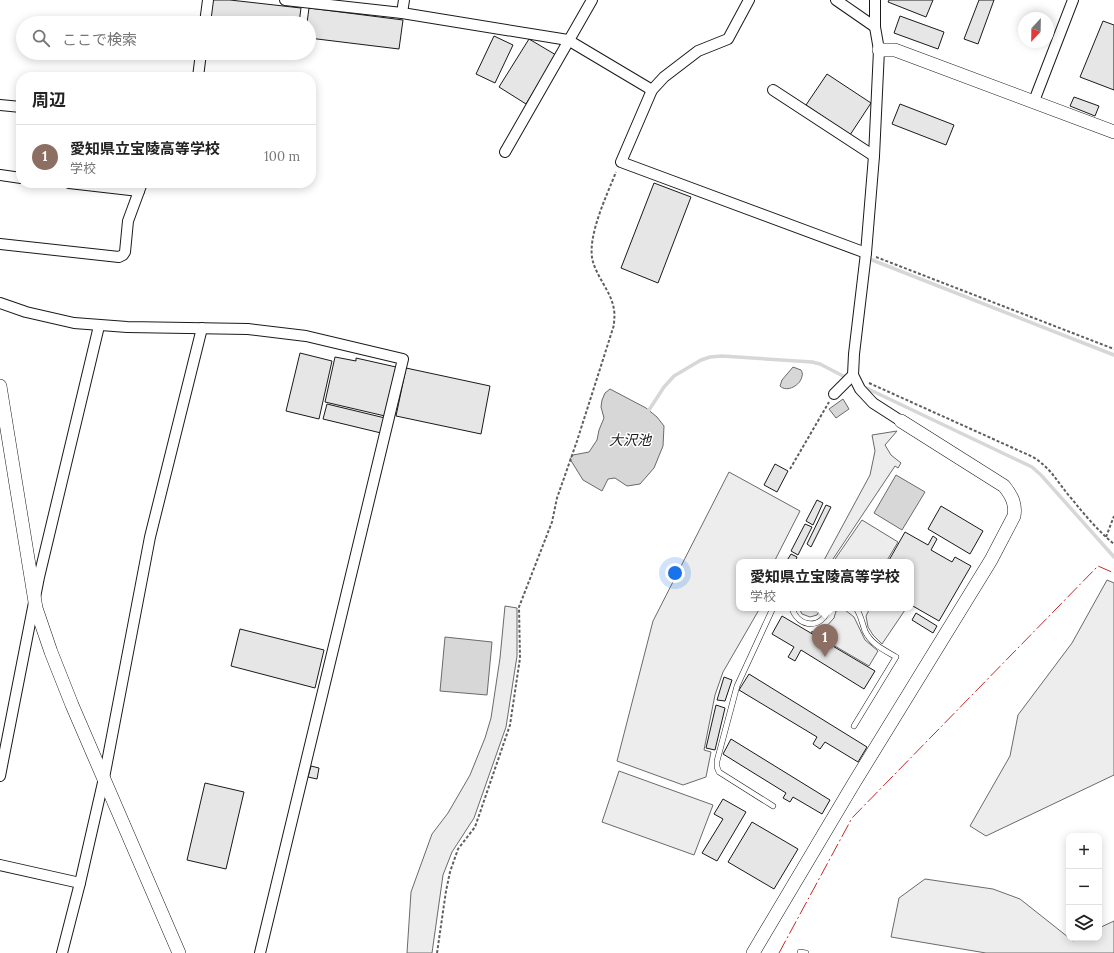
<!DOCTYPE html>
<html lang="ja">
<meta charset="utf-8">
<style>
:root{--surface:#fff;--page:#f6f6f6;--text:#222;--muted:#767676;--line:#e0e0e0;--accent:#c62828}
body{margin:0;font-family:Lora,"Noto Sans JP",serif;background:var(--page);color:var(--text)}
.controls{position:absolute;right:12px;bottom:12px;display:grid;overflow:hidden;border-radius:8px;box-shadow:0 2px 10px #0003}
.controls button{width:36px;height:36px;display:grid;place-items:center;padding:0;border:0;border-bottom:1px solid var(--line);background:var(--surface);color:var(--text);font:20px sans-serif}
.compass{position:absolute;left:1018px;top:12px;width:36px;height:36px;border-radius:50%;background:var(--surface);box-shadow:0 2px 10px #0003;rotate:202deg}
.you{position:absolute;left:675px;top:573px;width:14px;height:14px;margin:-10px;border:3px solid #fff;border-radius:50%;background:#1a73e8;box-shadow:0 0 0 6px #1a73e833}
.badge{display:grid;place-items:center;width:26px;height:26px;border-radius:50%;background:var(--accent);color:#fff;font-size:13px;font-weight:700}
.pin{position:absolute;translate:-50% -33px;filter:drop-shadow(0 1px 2px #0008)}
.pin::after{content:'';position:absolute;top:21px;width:14px;height:12px;background:inherit;clip-path:polygon(0 0,100% 0,50% 100%)}
.popup{position:absolute;left:736px;top:559px;width:178px;height:52px;box-sizing:border-box;display:grid;place-content:center;border-radius:8px;background:var(--surface);filter:drop-shadow(0 1px 3px #0005);font-size:13px;white-space:nowrap;color:var(--muted)}
.popup b{font-size:15px;color:var(--text)}
.popup::after{content:'';position:absolute;left:50%;top:100%;margin-left:-8px;border:8px solid transparent;border-top-color:var(--surface)}
.list{margin:0;padding:0;list-style:none}
h2{display:flex;justify-content:space-between;align-items:center;height:52px;margin:0;padding:0 16px;font-size:17px}
h2 small{font-size:13px;font-weight:400;color:var(--muted)}
.list li{display:grid;grid-template-columns:26px 1fr auto;gap:12px;align-items:center;box-sizing:border-box;height:64px;padding:0 16px;border-top:1px solid var(--line)}
.list b{display:block;font-size:15px;white-space:nowrap}
.list p{margin:0;font-size:13px;white-space:nowrap;color:var(--muted)}
.list em{font-size:13px;font-style:normal;color:var(--muted)}
.icon{flex:none;width:22px;height:22px;fill:none;stroke:currentColor;stroke-width:2;stroke-linecap:round;stroke-linejoin:round}
.map{position:relative;flex:none;width:1114px;height:953px;overflow:hidden}
.search{position:absolute;background:var(--surface);box-shadow:0 2px 10px #0003;left:16px;top:16px;width:300px;height:44px;display:flex;align-items:center;gap:10px;box-sizing:border-box;padding:0 14px;border-radius:22px;color:var(--muted);font-size:15px}
.panel{position:absolute;background:var(--surface);box-shadow:0 2px 10px #0003;left:16px;top:72px;width:300px;height:116px;border-radius:16px}
.map>svg:first-child{display:block}
.built{fill:#ededed;stroke:#6a6a6a}
.water{fill:#d7d7d7;stroke:#6a6a6a}
.lines{fill:none;stroke-linecap:round;stroke-linejoin:round}
.stream{stroke:#d7d7d7;stroke-width:3.5}
.building{fill:#e6e6e6;stroke:#1a1a1a}
.service-casing{stroke:#1a1a1a;stroke-width:6}
.minor-casing{stroke:#1a1a1a;stroke-width:12}
.tertiary-casing{stroke:#1a1a1a;stroke-width:14}
.path{stroke:#5f5f5f;stroke-width:2;stroke-dasharray:3 2;stroke-linecap:butt}
.service{stroke:#fff;stroke-width:5}
.minor{stroke:#fff;stroke-width:10}
.tertiary{stroke:#fff;stroke-width:13}
.power{stroke:#c62828;stroke-width:1;stroke-dasharray:14 3 2 3;stroke-linecap:butt}
.labels{text-anchor:middle;stroke-width:3;stroke-linejoin:round;paint-order:stroke}
.water-label{font-size:14px;font-style:italic;fill:#1a1a1a;stroke:#fff}
</style>
<div class="map">
<svg width="1114" height="953" viewBox="0 0 1114 953">
<rect width="100%" height="100%" fill="#fff"/>
<g class="built">
<path d="M897,431L885,445L891,455L901,463L898,468L895,466L831,562H823L870,475L875,451L872,435Z"/>
<path d="M729,472L800,511L774,562H739V608H760L723,672L715,695L704,750L711,752L706,777L683,785L617,761L653,621Z"/>
<path d="M862,520L898,542L886,562H833Z"/>
<path d="M1107,580L1114,583V775L986,836L970,826L1010,756L1018,715L1072,643Z"/>
<path d="M505,606L517,608V656L506,727L474,818L452,852L443,875L432,953H407L411,892L432,834L448,813L470,775L485,738L491,718L500,658Z"/>
<path d="M799,608H821L817,615L810,617L802,614Z"/>
<path d="M870,608H901L905,610L882,644L873,635L868,627L866,616Z"/>
<path d="M840,610H845L854,617L865,640L878,651L869,666L811,632L825,628L834,618L836,611Z"/>
<path d="M619,771L713,805L694,855L602,822Z"/>
<path d="M925,879L993,889L1020,899L1073,941L1079,938H1099V928L1114,921V953H986L891,937L899,898Z"/>
</g>
<g class="water">
<path d="M793,367L801,370C802,372 803,374 802,376C801,385 787,393 780,386L782,380Z"/>
<path d="M610,389L646,408L657,417L664,426L663,446L654,468L640,484L627,486L615,478L608,479L602,491L583,480L570,459L573,455L589,452L597,440L599,430L604,418L601,407L602,400L605,393Z"/>
<path d="M843,399L849,409L836,418L829,409Z"/>
<path d="M896,475L925,492L902,530L874,513Z"/>
<path d="M445,637L492,642L487,695L440,691Z"/>
</g>
<g class="lines">
<g class="stream">
<path d="M867,258L1114,355"/>
<path d="M862,386L1032,467L1041,475L1114,557"/>
<path d="M649,410L664,387L674,376L701,360L710,357L722,356L812,362L820,364L847,378"/>
</g>
</g>
<g class="building">
<path d="M211,0H230L301,8L299,23H209Z"/>
<path d="M889,0H933L926,17L888,2Z"/>
<path d="M979,0H994L978,44L964,39Z"/>
<path d="M309,8L403,20L399,49L309,38V23H307Z"/>
<path d="M900,16L944,32L938,49L894,33Z"/>
<path d="M1103,21L1114,25V90L1080,77Z"/>
<path d="M494,36L513,45L495,83L476,74Z"/>
<path d="M529,39L556,55L526,104L499,87Z"/>
<path d="M827,74L871,103L850,135L806,105Z"/>
<path d="M1074,97L1099,106L1095,116L1070,106Z"/>
<path d="M900,104L954,125L946,145L892,124Z"/>
<path d="M654,183L691,197L658,283L621,268Z"/>
<path d="M300,353L332,361L319,419L286,411Z"/>
<path d="M335,357L356,361V358L396,367L385,416L325,402Z"/>
<path d="M406,368L490,386L481,434L396,416Z"/>
<path d="M327,404L385,418L381,433L323,419Z"/>
<path d="M775,464L788,471L777,492L764,485Z"/>
<path d="M817,500L823,503L813,525L806,521Z"/>
<path d="M826,505L831,507L811,547L807,544Z"/>
<path d="M941,506L983,531L970,554L928,529Z"/>
<path d="M805,524L812,527L798,555L791,551Z"/>
<path d="M905,532L928,545L933,536L937,539L931,550L952,562L955,557L971,566L939,621L911,605V562H888Z"/>
<path d="M791,554L797,557L795,562H786Z"/>
<path d="M916,613L937,626L933,633L912,620Z"/>
<path d="M782,616L875,671L864,689L801,650L795,661L788,657L794,647L772,634Z"/>
<path d="M240,629L324,650L315,688L231,666Z"/>
<path d="M749,674L867,747L858,762L825,742L820,749L813,744L817,737L739,690Z"/>
<path d="M724,677L732,680L725,701L717,700Z"/>
<path d="M716,705L725,708L715,750L706,748Z"/>
<path d="M731,739L830,800L822,814L793,797L790,802L783,798L786,793L723,754Z"/>
<path d="M311,766L319,768L317,779L308,777Z"/>
<path d="M205,783L244,792L226,869L187,860Z"/>
<path d="M723,799L746,812L717,861L702,853L723,819L714,814Z"/>
<path d="M752,822L798,849L774,889L728,862Z"/>
</g>
<g class="lines">
<defs>
<g id="service">
<path d="M773,608L737,686L717,761V767L719,772L773,806"/>
<path d="M792,608C798,629 824,629 828,608"/>
<path d="M854,726L896,657C884,650 871,644 865,631C862,623 861,615 856,608"/>
<path d="M800,952L806,953"/>
</g>
<g id="minor">
<path d="M285,0L402,13L568,40L652,90"/>
<path d="M749,0L728,39L698,51L664,77L652,90L621,162L866,253"/>
<path d="M836,0L875,27"/>
<path d="M875,0V27L879,50L874,156L866,253L854,354L853,375L860,389L873,403L901,421"/>
<path d="M402,13L404,0"/>
<path d="M205,23L208,0"/>
<path d="M198,77L201,53"/>
<path d="M773,90L874,156"/>
<path d="M1034,101L1073,0"/>
<path d="M0,105L21,107"/>
<path d="M505,152L592,0"/>
<path d="M0,175L21,178"/>
<path d="M69,183L139,191"/>
<path d="M0,244L119,257L123,255L125,252L128,221L142,183"/>
<path d="M0,303L26,312L74,323L127,327L248,329L306,336L403,359L260,953"/>
<path d="M834,394L853,375"/>
<path d="M0,776L39,577L99,326"/>
<path d="M0,865L80,883"/>
<path d="M62,953L80,883L104,778L150,537L202,328"/>
</g>
<g id="tertiary">
<path d="M879,50H895L1114,132"/>
<path d="M0,386L36,608L51,652L72,705L179,953"/>
<path d="M753,953L854,783L991,560L1014,516C1016,504 1012,496 1004,486L901,421"/>
</g>
</defs>
<use href="#service" class="service-casing"/>
<use href="#minor" class="minor-casing"/>
<use href="#tertiary" class="tertiary-casing"/>
<g class="path">
<path d="M876,257L1114,349"/>
<path d="M869,383L1033,457C1052,469 1057,482 1071,498C1084,514 1098,531 1114,544"/>
<path d="M790,469L829,402"/>
<path d="M1106,537L1114,516"/>
<path d="M437,953L446,891L450,872L458,849L475,827L510,725L520,658L519,607L552,522L557,498L577,441L614,325C614,320 615,315 614,310C612,293 598,279 593,262C586,238 607,195 616,172"/>
</g>
<use href="#service" class="service"/>
<use href="#minor" class="minor"/>
<use href="#tertiary" class="tertiary"/>
<path class="power" d="M779,953L852,818L1098,566L1114,573"/>
</g>
<g class="labels">
<g class="water-label">
<text x="630" y="445">大沢池</text>
</g>
</g>
</svg>
<div class="controls">
<button>+</button>
<button>−</button>
<button><svg class="icon" aria-label="layers" viewBox="0 0 24 24"><path d="M12 4l9 5-9 5-9-5zM3 14l9 5 9-5"/></svg></button>
</div>
<svg class="compass" viewBox="-18 -18 36 36"><path d="M0-13l5 13h-10z" fill="#e53935"/><path d="M0 13l5-13h-10z" fill="#767676"/></svg>
<div class="you"></div>
<div class="pin badge" style="left:825px;top:657px;background:#8d6e63">1</div>
<div class="popup"><b>愛知県立宝陵高等学校</b>学校</div>
<div class="search"><svg class="icon" aria-label="search" viewBox="0 0 24 24"><circle cx="10" cy="10" r="6"/><path d="M15 15l6 6"/></svg>ここで検索</div>
<section class="panel">
<h2>周辺<small></small></h2>
<ul class="list">
<li><span class="badge" style="background:#8d6e63">1</span><div><b>愛知県立宝陵高等学校</b><p>学校</p></div><em>100 m</em></li>
</ul>
</section>
</div>
